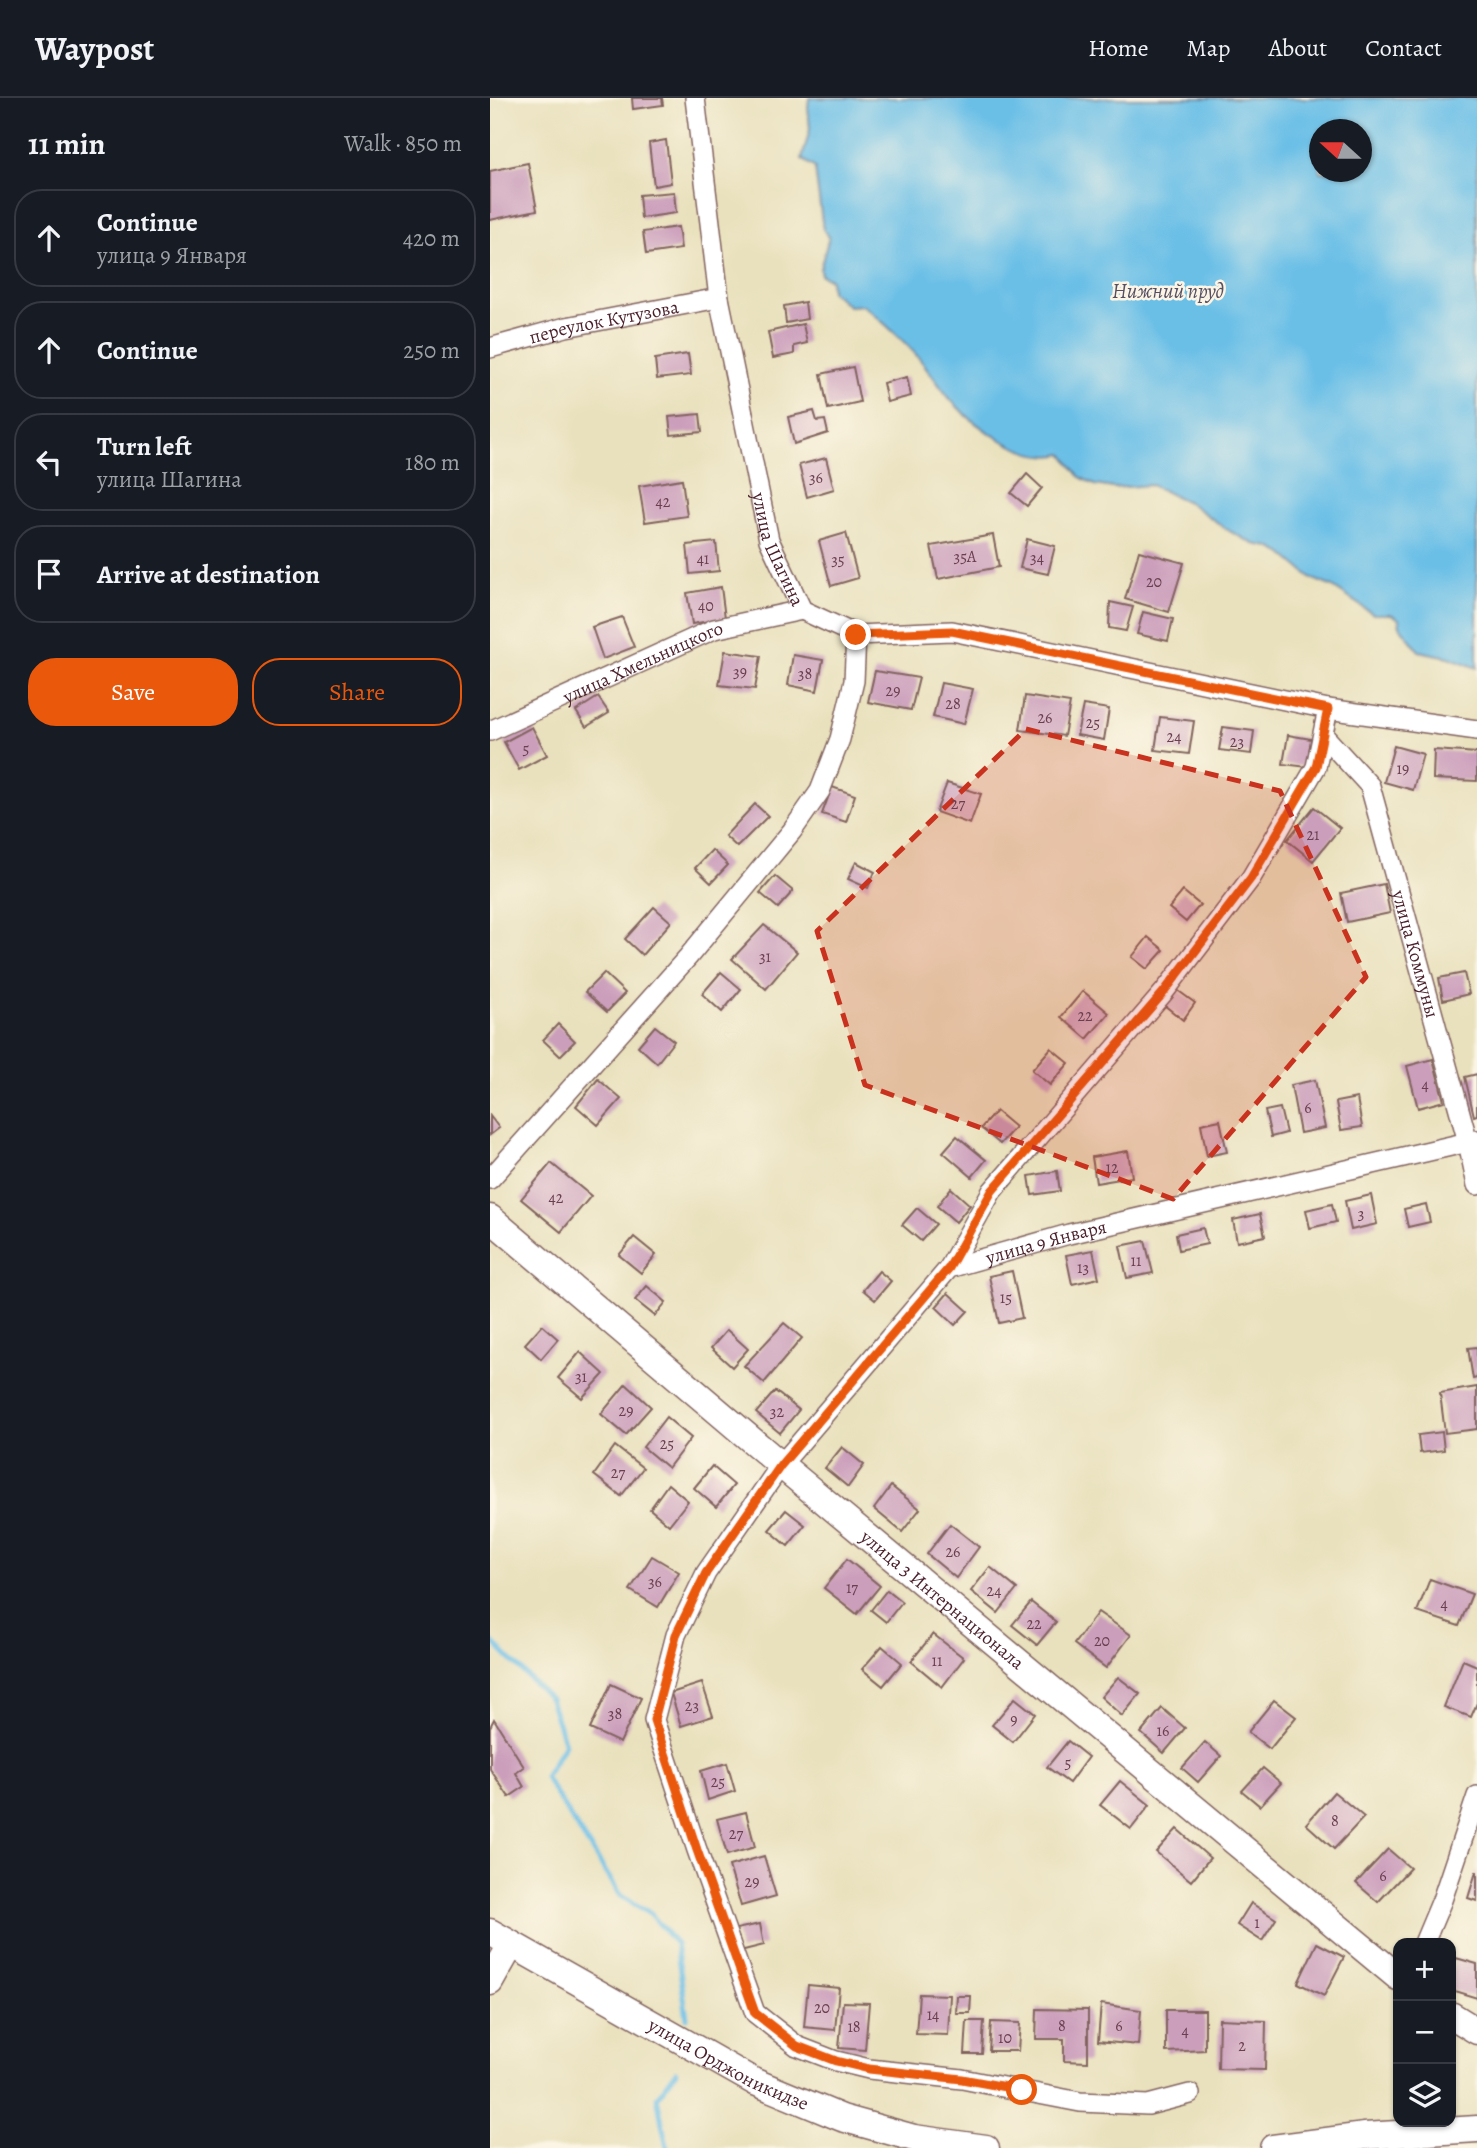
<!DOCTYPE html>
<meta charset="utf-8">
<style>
:root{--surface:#171b24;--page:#242831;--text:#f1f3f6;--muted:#9ea1a6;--line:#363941;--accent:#ea580c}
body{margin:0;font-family:Alegreya,serif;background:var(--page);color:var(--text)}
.controls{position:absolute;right:21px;bottom:21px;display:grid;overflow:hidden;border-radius:14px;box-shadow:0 2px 5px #0004}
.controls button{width:63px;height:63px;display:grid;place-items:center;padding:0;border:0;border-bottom:2px solid var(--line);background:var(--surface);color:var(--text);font:35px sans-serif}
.compass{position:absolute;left:819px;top:21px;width:63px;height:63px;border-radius:50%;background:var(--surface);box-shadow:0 2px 5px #0004;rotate:291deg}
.stop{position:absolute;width:21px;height:21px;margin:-16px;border:5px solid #ea580c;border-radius:50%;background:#fff}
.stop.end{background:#ea580c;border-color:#fff;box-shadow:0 2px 7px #0008}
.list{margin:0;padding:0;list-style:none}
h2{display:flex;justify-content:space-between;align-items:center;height:91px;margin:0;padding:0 28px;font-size:30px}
h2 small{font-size:23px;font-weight:400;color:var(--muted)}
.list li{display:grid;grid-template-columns:46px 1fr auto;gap:21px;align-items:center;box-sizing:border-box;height:98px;margin:0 14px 14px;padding:0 14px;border:2px solid var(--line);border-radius:28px}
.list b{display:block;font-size:26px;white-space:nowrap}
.list p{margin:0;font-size:23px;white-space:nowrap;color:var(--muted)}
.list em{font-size:23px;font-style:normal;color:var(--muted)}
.actions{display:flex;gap:14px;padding:21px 28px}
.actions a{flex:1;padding:16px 0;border:2px solid var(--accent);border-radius:28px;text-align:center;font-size:24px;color:var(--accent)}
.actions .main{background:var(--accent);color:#fff}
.icon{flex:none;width:38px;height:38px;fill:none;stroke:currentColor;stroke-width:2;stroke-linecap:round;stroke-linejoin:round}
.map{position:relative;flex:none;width:987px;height:2050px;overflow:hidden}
header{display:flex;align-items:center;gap:42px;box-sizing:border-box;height:98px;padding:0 35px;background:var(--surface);border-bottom:2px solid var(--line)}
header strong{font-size:33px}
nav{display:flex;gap:38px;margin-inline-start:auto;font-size:24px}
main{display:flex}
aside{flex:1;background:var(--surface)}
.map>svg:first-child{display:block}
.water{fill:#6bbfe7;stroke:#5a6f89;stroke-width:2;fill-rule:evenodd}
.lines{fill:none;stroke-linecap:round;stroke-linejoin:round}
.stream{stroke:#6bbfe7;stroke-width:5}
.building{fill:#cb9ebb}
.street-casing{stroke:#82635e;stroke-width:22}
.secondary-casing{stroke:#82635e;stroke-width:29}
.street{stroke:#fff;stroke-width:19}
.secondary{stroke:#fff;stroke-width:26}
.route{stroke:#ea580c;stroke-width:9}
.marked{fill:#c8321e;fill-opacity:0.2;stroke:#c8321e;stroke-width:5;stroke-dasharray:14 9;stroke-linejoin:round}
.labels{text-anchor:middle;stroke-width:5;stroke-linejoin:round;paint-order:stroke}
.number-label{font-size:16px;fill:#6a3f4f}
.street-label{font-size:19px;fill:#4a1f2b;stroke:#fcf5e5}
.water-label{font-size:21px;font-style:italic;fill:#544f63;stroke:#fcf5e5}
</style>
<header>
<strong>Waypost</strong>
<nav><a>Home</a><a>Map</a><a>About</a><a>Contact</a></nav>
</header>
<main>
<aside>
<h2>11 min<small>Walk · 850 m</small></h2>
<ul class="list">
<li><svg class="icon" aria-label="ahead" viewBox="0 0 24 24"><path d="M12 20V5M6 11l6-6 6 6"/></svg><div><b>Continue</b><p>улица 9 Января</p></div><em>420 m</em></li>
<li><svg class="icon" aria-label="ahead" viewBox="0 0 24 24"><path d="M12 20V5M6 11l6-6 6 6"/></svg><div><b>Continue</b></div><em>250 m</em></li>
<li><svg class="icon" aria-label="left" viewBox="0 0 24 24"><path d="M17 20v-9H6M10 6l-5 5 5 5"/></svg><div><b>Turn left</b><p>улица Шагина</p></div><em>180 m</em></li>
<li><svg class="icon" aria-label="arrive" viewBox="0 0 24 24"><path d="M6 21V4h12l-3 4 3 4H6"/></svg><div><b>Arrive at destination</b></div></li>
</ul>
<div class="actions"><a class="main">Save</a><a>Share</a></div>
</aside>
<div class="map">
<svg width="987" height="2050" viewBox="0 0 987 2050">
<rect width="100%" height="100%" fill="#fcf5e5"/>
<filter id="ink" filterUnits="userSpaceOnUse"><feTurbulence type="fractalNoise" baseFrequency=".0143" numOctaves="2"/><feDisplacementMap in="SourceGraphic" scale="14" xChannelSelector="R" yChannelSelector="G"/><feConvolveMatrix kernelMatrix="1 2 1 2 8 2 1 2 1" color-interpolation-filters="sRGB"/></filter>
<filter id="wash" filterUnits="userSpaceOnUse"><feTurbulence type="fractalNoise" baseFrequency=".00686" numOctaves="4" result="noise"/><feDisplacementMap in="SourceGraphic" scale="28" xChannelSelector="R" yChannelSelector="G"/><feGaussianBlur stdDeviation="1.57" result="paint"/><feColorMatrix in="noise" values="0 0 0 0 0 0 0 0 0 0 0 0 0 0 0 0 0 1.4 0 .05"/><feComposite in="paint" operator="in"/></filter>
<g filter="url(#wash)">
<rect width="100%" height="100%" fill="#e9e1bd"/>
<path class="water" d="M319,0H987V570L959,559L929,553L910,528L909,521L901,516H883L843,489L823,481L792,455L780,449L764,446L741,434L698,404L661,387L623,390L605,387L590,379L573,356C537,366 484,328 461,302C449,288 440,273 428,259C412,240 392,223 373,207L359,208L341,193L340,181L331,177L330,171L339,139L333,131L325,70L312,61L320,31L318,9ZM830,32H872V74H830Z"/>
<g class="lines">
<g class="stream">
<path d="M0,1541L60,1601L75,1646L55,1679L131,1798L160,1815L186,1846L197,1920"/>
<path d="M177,2050L167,1999L186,1974"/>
</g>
</g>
<g id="blocks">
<g class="building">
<path d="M142,0H172L173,7L143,11Z"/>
<path d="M176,42L181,85L164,88L159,45Z"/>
<path d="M38,65L47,112L0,122V73Z"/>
<path d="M184,94L186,115L151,120L149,97Z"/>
<path d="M188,129L191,151L156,156L153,134Z"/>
<path d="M315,204L317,221L296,225L294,208Z"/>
<path d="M313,226L317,245L304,248V256L283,260L278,234Z"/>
<path d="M198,256L201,277L167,281L165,261Z"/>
<path d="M363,269L370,304L338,311L331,276Z"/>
<path d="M417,279L421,298L397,304L393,285Z"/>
<path d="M324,313L327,323L335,322L338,335L304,346L298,319Z"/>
<path d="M210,316L212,334L181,337L179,319Z"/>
<path d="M336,360L344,391L317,399L309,367Z"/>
<path d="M537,376L552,390L537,408L521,395Z"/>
<path d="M192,381L197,418L155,424L149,388Z"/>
<path d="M356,435L368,480L341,488L329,443Z"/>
<path d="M503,437L509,469L448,481L441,448Z"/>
<path d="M537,441L565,448L558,476L530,470Z"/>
<path d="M226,444L229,473L200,476L197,447Z"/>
<path d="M649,453L694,465L679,514L635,501Z"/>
<path d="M231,489L235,520L202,526L197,495Z"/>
<path d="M620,504L643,509L636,533L619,530Z"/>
<path d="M653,514L683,521L678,543L647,536Z"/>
<path d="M132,519L144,549L113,561L102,529Z"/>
<path d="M235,553L271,558L265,591L229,587Z"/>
<path d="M303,557L333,562L327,593L298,587Z"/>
<path d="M385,573L429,580L421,612L378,604Z"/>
<path d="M451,585L483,591L474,626L443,619Z"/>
<path d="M535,598L580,605L574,638L530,632Z"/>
<path d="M108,599L119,615L96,629L86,613Z"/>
<path d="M593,607L619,611L614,642L587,637Z"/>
<path d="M670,619L704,623L699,656L665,652Z"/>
<path d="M42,629L57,657L29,672L14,644Z"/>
<path d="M733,629L764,633L761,656L729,652Z"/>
<path d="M798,637L821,641L817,669L793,666Z"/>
<path d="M904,648L933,656L923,692L894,684Z"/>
<path d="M944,652L987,655V683L943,681Z"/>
<path d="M457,685L491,696L480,726L446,714Z"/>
<path d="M342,689L365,697L356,724L332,716Z"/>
<path d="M265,706L278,718L247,749L235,738Z"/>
<path d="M824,709L850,730L823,763L797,742Z"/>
<path d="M222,752L238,767L221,785L205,770Z"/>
<path d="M366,764L385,774L378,790L358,781Z"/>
<path d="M285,778L303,793L288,810L270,795Z"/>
<path d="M894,786L900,815L857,824L851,795Z"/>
<path d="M693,793L710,807L696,824L679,810Z"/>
<path d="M164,809L181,824L152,857L135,841Z"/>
<path d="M274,827L307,854L276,891L242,861Z"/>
<path d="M658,839L674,852L657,871L642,859Z"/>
<path d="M231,874L251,891L232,914L212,896Z"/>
<path d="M114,875L135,895L117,914L95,894Z"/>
<path d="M974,875L979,896L953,902L949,880Z"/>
<path d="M686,891L705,905L693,922L674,907Z"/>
<path d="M593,893L619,915L597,941L571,919Z"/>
<path d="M68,926L85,943L70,958L53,942Z"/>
<path d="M165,928L184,943L167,965L148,948Z"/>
<path d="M561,950L579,965L560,987L542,972Z"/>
<path d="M943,961L954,1003L928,1010L917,968Z"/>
<path d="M987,976V1017L984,1018L975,979Z"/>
<path d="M108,981L131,1001L108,1027L86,1008Z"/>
<path d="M825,982L835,1030L810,1035L801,987Z"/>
<path d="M867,1000L872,1029L851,1032L846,1004Z"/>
<path d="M790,1010L796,1035L781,1039L775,1013Z"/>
<path d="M506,1013L525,1029L510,1046L491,1030Z"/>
<path d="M0,1018L9,1030L0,1037Z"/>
<path d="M730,1022L737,1054L717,1058L711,1026Z"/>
<path d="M467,1038L496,1062L482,1079L453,1054Z"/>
<path d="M638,1053L642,1079L606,1085L602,1059Z"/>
<path d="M61,1065L101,1098L71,1134L31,1101Z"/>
<path d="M567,1073L570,1093L542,1097L539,1078Z"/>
<path d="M461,1090L480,1107L466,1124L447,1108Z"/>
<path d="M881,1097L887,1126L861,1132L855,1103Z"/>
<path d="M842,1106L846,1124L820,1130L816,1112Z"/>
<path d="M936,1106L940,1124L918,1129L914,1111Z"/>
<path d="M427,1110L446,1126L431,1143L412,1127Z"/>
<path d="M770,1116L775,1138L747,1144L743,1122Z"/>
<path d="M713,1130L717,1146L689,1152L686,1136Z"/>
<path d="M144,1139L166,1157L151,1175L129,1157Z"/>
<path d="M655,1143L663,1175L637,1180L630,1148Z"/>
<path d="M603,1152L609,1180L582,1186L576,1157Z"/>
<path d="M389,1173L401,1183L385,1202L373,1192Z"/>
<path d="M522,1173L532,1220L509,1225L499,1178Z"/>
<path d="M157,1188L176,1204L165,1218L145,1202Z"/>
<path d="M458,1195L478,1213L465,1227L446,1209Z"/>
<path d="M294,1225L312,1240L274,1285L254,1268Z"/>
<path d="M52,1227L68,1241L51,1261L35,1246Z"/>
<path d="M237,1232L258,1251L242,1269L221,1250Z"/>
<path d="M987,1249V1280L983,1281L978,1250Z"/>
<path d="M90,1254L114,1276L92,1300L68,1280Z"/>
<path d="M136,1286L161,1309L136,1337L111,1316Z"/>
<path d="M987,1289V1331L955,1335L950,1295Z"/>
<path d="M285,1293L309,1312L290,1335L266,1315Z"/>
<path d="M176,1319L201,1340L178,1370L153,1349Z"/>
<path d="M952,1334L954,1352L930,1355L928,1337Z"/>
<path d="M125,1348L153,1370L131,1398L104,1377Z"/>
<path d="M352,1349L374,1367L358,1389L335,1370Z"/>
<path d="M222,1368L244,1387L226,1409L204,1390Z"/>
<path d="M178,1386L198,1403L179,1427L160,1411Z"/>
<path d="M401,1388L430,1411L412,1434L384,1411Z"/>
<path d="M296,1412L315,1427L298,1448L279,1432Z"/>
<path d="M460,1426L489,1449L466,1480L437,1456Z"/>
<path d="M162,1458L189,1474L168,1509L140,1492Z"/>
<path d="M357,1461L390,1488L367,1516L334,1490Z"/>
<path d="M500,1469L527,1491L508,1515L481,1493Z"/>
<path d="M940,1481L982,1496L969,1528L927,1514Z"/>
<path d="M397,1492L412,1504L396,1524L381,1512Z"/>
<path d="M541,1504L566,1524L547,1547L522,1527Z"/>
<path d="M608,1514L641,1537L616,1570L584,1546Z"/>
<path d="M443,1536L474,1560L452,1589L421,1563Z"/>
<path d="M392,1548L412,1565L393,1588L372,1571Z"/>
<path d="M973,1562L987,1568V1605L981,1619L954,1609Z"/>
<path d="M628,1579L650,1596L632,1618L611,1599Z"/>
<path d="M212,1585L223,1618L191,1628L181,1595Z"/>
<path d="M121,1586L151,1600L130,1645L100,1631Z"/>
<path d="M525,1600L545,1616L523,1644L502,1627Z"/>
<path d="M784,1602L806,1619L780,1651L758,1634Z"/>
<path d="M672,1610L695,1630L674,1655L651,1635Z"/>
<path d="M4,1621L34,1669L26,1675L34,1689L19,1699L0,1671V1629Z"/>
<path d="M578,1643L598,1659L579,1685L557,1669Z"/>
<path d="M715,1644L731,1658L708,1684L692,1670Z"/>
<path d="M237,1665L245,1693L218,1702L211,1673Z"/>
<path d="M773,1670L791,1685L770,1708L752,1693Z"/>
<path d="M630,1683L660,1707L641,1731L610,1707Z"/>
<path d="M844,1694L874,1719L844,1751L816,1726Z"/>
<path d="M256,1714L265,1749L237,1757L227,1721Z"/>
<path d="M687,1731L720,1760L701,1783L666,1754Z"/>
<path d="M898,1751L920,1770L888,1804L866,1785Z"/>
<path d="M274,1758L286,1798L251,1808L239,1768Z"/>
<path d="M986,1774H987V1803L978,1800Z"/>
<path d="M761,1805L786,1821L772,1843L747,1827Z"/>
<path d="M270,1826L274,1847L250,1853L246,1831Z"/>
<path d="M827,1845L854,1859L834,1898L808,1885Z"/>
<path d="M966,1860L987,1866V1900L961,1892V1876Z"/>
<path d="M318,1887L349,1890L345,1932L314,1929Z"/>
<path d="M429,1896L460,1897L458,1937L426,1936Z"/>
<path d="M467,1898H481L480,1915H466Z"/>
<path d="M353,1904L379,1905L375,1952L349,1950Z"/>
<path d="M611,1906L651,1912L648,1947L608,1943Z"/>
<path d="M547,1911L598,1912V1964L574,1963V1941H546Z"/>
<path d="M676,1912H715V1952L676,1954Z"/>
<path d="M729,1921L776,1923L775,1972L728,1971Z"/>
<path d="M477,1923H494L492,1956H475Z"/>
<path d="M501,1924L530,1925L528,1953H499Z"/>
</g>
</g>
</g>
<g filter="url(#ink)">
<use href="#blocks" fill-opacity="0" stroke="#82635e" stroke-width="2"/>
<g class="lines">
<defs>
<g id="street">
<path id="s1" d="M205,0L229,200L279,442L312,512L366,537L462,533L838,611L987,632"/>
<path id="s2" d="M0,250L76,229L229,200"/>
<path id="s3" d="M0,633L224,531L312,512"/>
<path id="s4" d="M834,638L880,688L978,1044L987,1087"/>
<path d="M0,1081L198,859L302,733L330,693L350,641L364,583L366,537"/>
<path d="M459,1170L502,1093L674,894L761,780L826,669L838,611"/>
<path d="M934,1845L952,1802L987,1698"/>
<path id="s5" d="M700,1996L658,2007L590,2004L472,1981L379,1971L346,1963L307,1948L265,1915L207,1752L164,1622L186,1537L216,1475L291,1367L459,1170L579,1136L987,1042"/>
</g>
<g id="secondary">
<path id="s6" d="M0,1120L291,1367L908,1879"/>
<path id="s7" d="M0,1834L265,1984L352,2020L424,2040L496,2050"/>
<path d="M0,1884L21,1847"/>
<path d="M961,1917L987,1933"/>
<path d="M783,2050L875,2038L987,2031"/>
</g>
</defs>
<use href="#street" class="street-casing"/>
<use href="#secondary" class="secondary-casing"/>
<use href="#street" class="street"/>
<use href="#secondary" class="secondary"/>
</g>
</g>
<g class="lines" filter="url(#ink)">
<path class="route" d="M366,537L462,533L838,611L826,669L761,780L674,894L502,1093L459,1170L291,1367L216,1475L186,1537L164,1622L207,1752L265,1915L307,1948L346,1963L379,1971L472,1981L532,1992"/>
</g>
<path class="marked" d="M536,631L790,693L876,879L683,1101L375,987L327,833Z"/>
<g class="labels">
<g class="number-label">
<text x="326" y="385">36</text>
<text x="173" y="409">42</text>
<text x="475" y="464">35А</text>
<text x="547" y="465">34</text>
<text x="213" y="466">41</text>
<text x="348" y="467">35</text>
<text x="664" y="489">20</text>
<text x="216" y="513">40</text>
<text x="250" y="579">39</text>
<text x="315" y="581">38</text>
<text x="403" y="598">29</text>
<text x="463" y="611">28</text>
<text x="555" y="625">26</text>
<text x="603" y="630">25</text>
<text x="684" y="644">24</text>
<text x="747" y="649">23</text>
<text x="36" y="656">5</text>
<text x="913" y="676">19</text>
<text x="468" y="711">27</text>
<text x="823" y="742">21</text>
<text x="275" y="864">31</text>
<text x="595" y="923">22</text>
<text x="935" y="992">4</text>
<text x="818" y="1015">6</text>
<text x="622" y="1075">12</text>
<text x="66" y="1105">42</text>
<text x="871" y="1121">3</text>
<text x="646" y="1168">11</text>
<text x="593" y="1175">13</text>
<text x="516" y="1205">15</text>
<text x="91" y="1284">31</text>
<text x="136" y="1318">29</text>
<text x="287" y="1319">32</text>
<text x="177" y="1351">25</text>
<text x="128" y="1380">27</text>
<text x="463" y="1459">26</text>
<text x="165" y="1489">36</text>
<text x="362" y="1495">17</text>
<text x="504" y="1498">24</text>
<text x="954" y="1511">4</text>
<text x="544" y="1531">22</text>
<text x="612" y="1548">20</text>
<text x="447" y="1568">11</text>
<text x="202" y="1613">23</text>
<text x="125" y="1621">38</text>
<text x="524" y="1627">9</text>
<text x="673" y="1638">16</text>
<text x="578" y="1670">5</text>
<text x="228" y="1689">25</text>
<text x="845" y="1728">8</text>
<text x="246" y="1741">27</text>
<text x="893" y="1783">6</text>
<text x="262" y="1789">29</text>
<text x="767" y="1830">1</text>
<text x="332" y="1915">20</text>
<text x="443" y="1922">14</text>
<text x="572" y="1933">8</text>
<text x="629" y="1933">6</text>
<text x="364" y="1934">18</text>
<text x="695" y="1938">4</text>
<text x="515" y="1945">10</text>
<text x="752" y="1953">2</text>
</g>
<g class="street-label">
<text dy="7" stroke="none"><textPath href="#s2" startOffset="117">переулок Кутузова</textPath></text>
<text dy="7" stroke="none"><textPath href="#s1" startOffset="460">улица Шагина</textPath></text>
<text dy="7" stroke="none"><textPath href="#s3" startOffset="168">улица Хмельницкого</textPath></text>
<text dy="7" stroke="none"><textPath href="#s4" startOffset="242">улица Коммуны</textPath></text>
<text dy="7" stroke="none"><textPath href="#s5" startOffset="1412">улица 9 Января</textPath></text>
<text dy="7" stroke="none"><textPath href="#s6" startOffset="592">улица 3 Интернационала</textPath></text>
<text dy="7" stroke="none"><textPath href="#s7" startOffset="273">улица Орджоникидзе</textPath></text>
</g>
<g class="water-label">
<text x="678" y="200">Нижний пруд</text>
</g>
</g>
</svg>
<div class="controls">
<button>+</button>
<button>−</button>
<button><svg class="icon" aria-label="layers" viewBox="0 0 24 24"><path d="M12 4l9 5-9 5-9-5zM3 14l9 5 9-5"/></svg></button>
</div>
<svg class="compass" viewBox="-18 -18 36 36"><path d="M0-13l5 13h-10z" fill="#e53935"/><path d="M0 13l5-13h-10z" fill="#9ea1a6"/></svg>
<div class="stop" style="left:532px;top:1992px"></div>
<div class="stop end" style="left:366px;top:537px"></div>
</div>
</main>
